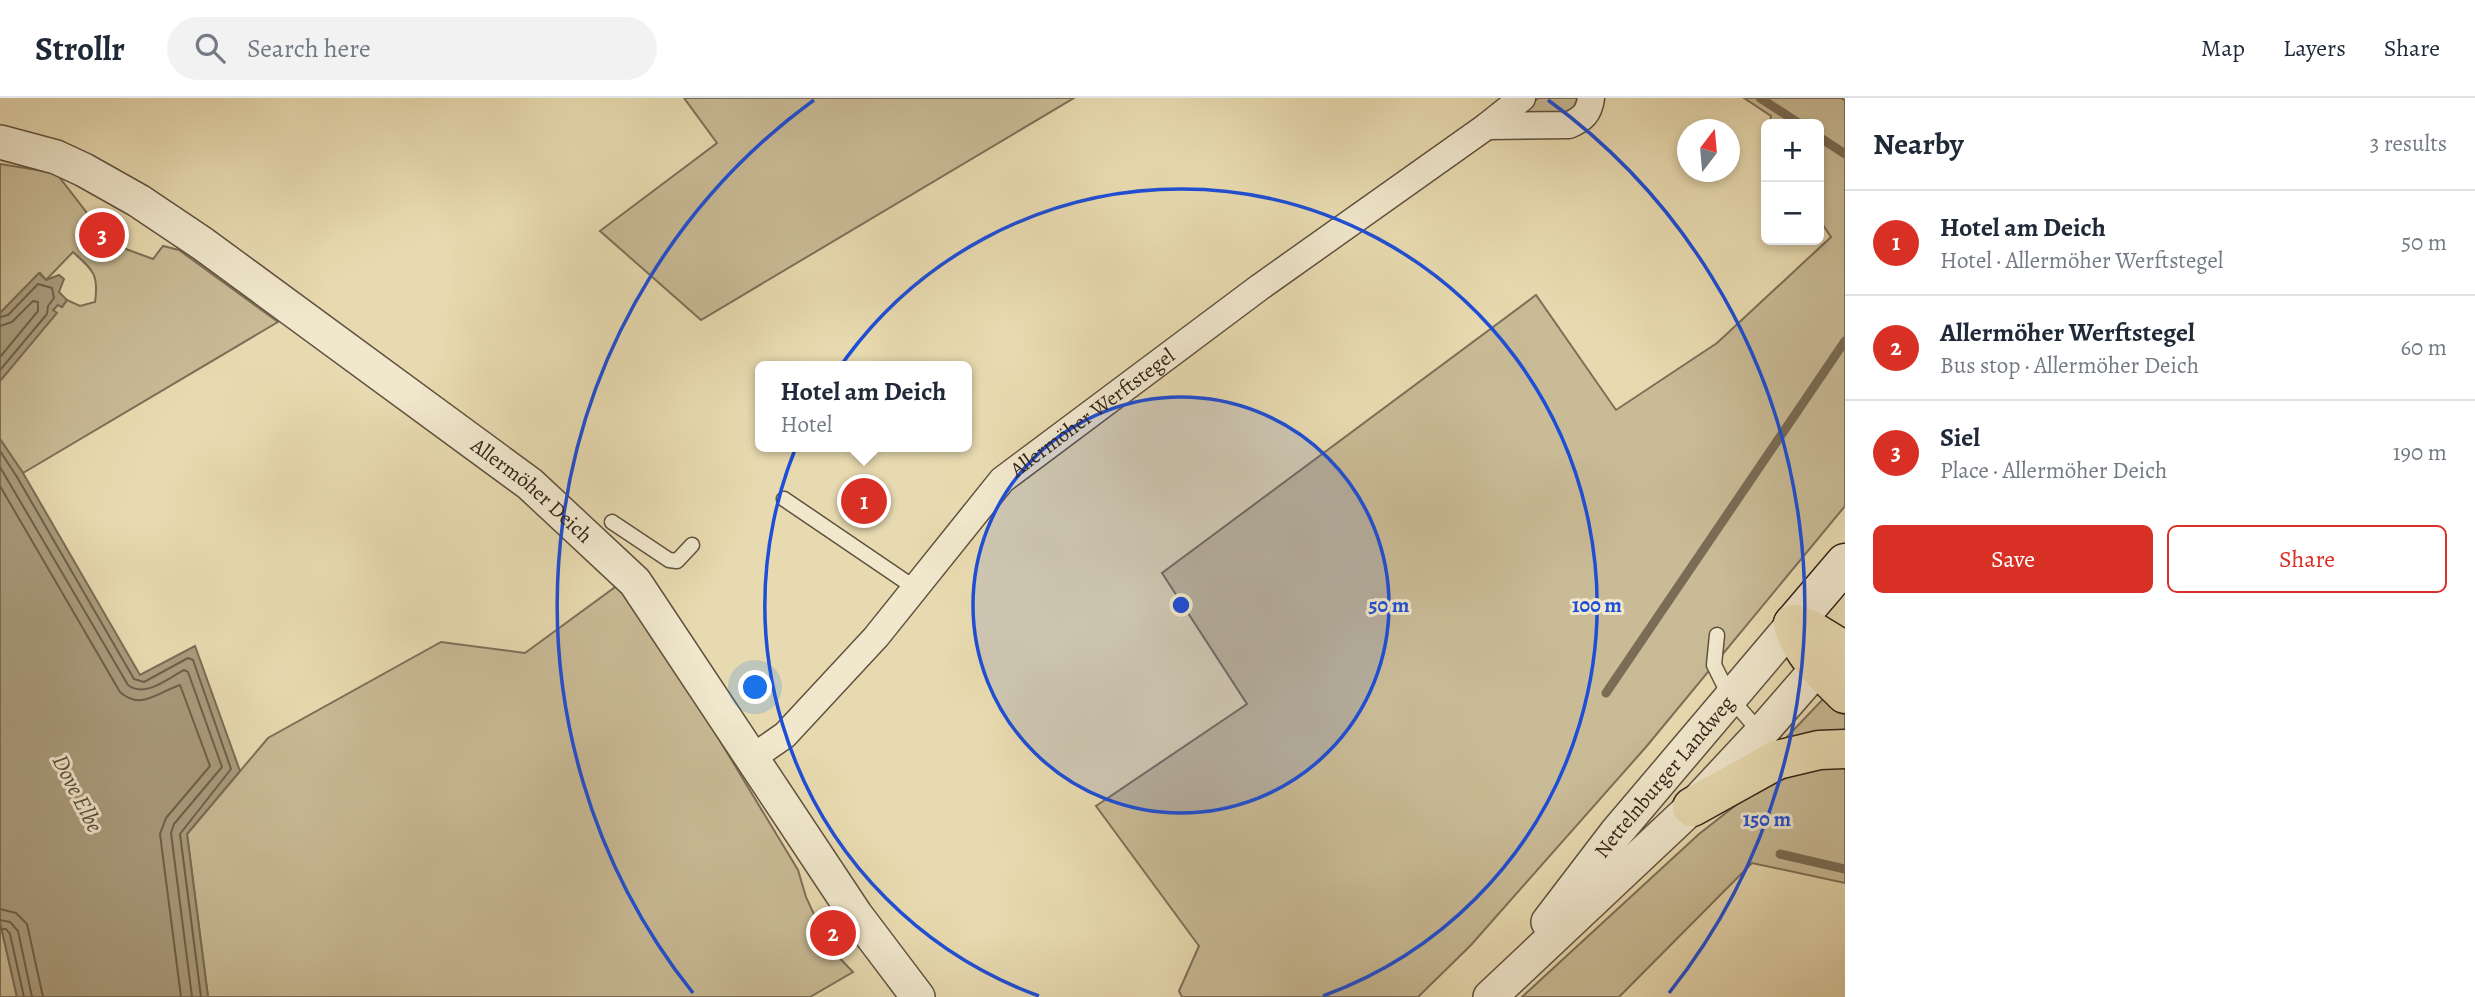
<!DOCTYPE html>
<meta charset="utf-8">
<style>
:root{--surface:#fff;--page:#f2f2f3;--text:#1f2937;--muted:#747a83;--line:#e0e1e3;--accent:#d93025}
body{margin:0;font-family:Alegreya,serif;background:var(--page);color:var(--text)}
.controls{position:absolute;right:21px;top:21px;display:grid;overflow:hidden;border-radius:10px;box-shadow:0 4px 10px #0003}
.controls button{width:63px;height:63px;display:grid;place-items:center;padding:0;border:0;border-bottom:2px solid var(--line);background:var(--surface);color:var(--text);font:35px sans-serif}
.compass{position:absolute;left:1677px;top:21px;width:63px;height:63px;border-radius:50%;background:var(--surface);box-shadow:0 4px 10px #0003;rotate:16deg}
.you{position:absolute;left:756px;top:590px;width:24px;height:24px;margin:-18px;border:5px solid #fff;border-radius:50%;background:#1a73e8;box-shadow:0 0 0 10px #1a73e833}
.badge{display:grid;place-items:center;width:46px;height:46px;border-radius:50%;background:var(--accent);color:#fff;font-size:23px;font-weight:700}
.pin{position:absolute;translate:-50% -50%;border:4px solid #fff;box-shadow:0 2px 7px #0006}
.popup{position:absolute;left:755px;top:263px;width:217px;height:91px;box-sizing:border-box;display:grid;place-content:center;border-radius:10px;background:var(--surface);filter:drop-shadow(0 2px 5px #0005);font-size:23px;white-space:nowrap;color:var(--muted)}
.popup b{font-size:26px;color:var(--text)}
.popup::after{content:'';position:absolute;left:50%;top:100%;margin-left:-14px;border:14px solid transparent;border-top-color:var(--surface)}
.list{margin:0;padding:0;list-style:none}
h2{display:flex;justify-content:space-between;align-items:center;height:91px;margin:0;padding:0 28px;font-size:30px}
h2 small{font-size:23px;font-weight:400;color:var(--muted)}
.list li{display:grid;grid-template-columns:46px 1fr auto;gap:21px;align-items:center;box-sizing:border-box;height:105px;padding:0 28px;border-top:2px solid var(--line)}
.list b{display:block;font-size:26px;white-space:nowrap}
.list p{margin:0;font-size:23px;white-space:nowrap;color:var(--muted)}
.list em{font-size:23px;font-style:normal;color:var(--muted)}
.actions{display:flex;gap:14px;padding:21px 28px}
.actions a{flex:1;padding:16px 0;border:2px solid var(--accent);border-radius:10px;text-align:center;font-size:24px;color:var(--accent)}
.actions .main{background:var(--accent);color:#fff}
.icon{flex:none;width:38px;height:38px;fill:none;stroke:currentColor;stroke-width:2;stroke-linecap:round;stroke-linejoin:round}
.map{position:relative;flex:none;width:1845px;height:899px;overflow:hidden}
header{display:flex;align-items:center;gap:42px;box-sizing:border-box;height:98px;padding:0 35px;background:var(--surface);border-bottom:2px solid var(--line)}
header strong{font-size:33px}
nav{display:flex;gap:38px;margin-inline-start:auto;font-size:24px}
.search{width:490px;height:63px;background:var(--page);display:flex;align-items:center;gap:18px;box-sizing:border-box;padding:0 24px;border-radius:38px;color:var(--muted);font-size:26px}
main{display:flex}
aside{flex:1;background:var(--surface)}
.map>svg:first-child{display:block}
.green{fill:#c9bb96;stroke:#7e6f58;stroke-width:2}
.water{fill:#aa9c7d;stroke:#7a6c55;stroke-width:2}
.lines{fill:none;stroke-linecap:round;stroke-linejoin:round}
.shore{stroke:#6e604b;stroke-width:2}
.stream{stroke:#7a6c55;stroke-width:9}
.service-casing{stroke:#60513f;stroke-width:17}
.minor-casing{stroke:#60513f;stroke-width:29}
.tertiary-casing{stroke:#60513f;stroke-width:36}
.secondary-casing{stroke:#332319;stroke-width:41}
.motorway-casing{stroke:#332319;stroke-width:41}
.service{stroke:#f0e7cc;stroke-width:14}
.minor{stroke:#f0e7cc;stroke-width:26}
.tertiary{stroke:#f0e7cc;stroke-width:33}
.secondary{stroke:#f0e7cc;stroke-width:38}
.motorway{stroke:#e8dab0;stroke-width:38}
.ring{fill:none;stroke:#1d4ed8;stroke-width:3.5}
.labels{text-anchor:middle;stroke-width:6;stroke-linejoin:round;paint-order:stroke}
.street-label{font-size:21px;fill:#332319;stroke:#f0e7cc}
.water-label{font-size:23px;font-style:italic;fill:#5d4d3c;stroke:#f0e7cc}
.centre{fill:#1d4ed8;stroke:#f0e7cc;stroke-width:3.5}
.ring-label{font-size:21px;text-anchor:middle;font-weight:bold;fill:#1d4ed8;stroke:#f0e7cc;stroke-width:6;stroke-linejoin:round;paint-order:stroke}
</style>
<header>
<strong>Strollr</strong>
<div class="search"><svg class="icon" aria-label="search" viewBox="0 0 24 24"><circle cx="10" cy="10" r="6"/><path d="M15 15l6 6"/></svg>Search here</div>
<nav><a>Map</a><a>Layers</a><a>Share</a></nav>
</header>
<main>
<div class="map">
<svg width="1845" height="899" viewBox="0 0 1845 899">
<rect width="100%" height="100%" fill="#e8dab0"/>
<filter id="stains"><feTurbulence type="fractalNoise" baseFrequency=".00286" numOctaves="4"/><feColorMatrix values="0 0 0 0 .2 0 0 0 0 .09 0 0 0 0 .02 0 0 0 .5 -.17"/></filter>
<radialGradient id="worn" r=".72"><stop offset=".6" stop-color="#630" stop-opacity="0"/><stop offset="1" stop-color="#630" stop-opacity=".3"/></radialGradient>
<g class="green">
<path d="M684,0H1074L701,222L600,133L717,45Z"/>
<path d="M1539,0H1578L1573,12L1565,15L1526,19L1518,13Z"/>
<path d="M1744,0H1841L1845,2V408L1646,649L1471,847L1418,899H1182L1179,893L1199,848L1096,708L1247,606L1162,475L1536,197L1616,312L1717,245L1831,139L1819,121V26H1770L1771,18Z"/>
<path d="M0,66L56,75L94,124L84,139L103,158L115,147L153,161L163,148L179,152L278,224L23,375L0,341V283L56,215L53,212L58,206L62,209L67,202L80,208L95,204C99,176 93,172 73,154L46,182L40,175L0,215Z"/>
<path d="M618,487L679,575L798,772L806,799L829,849L853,874L810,899H208L187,736L268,640L441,544L525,555Z"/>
<path d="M1824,600L1845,617V637L1784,642Z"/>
<path d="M1845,667V785L1752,765L1619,899H1522L1699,736L1745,700L1802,672Z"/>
<path d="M0,824L17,899H0Z"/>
</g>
<g class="water">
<path d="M39,175L46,182L59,177L64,181L59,194L67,202L62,209L58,207L53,212L57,215L0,283V215Z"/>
<path d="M0,341L23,375L140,577L195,548L240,673L187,736L208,899H17L0,824Z"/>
</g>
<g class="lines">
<g class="shore">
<path d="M0,219L8,217L38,186L52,190L54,200L48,208L47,216L0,272"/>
<path d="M0,228L12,224L33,203L38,204V213L0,259"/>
<path d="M0,353L17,379L134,581L144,584L188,560L193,562L231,671L180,736L201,899"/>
<path d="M0,369L128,587C145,600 167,581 184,572L188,574L222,669L174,726L171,735L192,899"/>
<path d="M0,388L120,594C141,613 158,594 180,587L210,668L166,720L160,736L181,899"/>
<path d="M0,811L16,815L27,826L43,899"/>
<path d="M0,822L10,824L18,833L32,899"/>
<path d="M0,831H6L10,836L24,899"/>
</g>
<g class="stream">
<path d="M1760,0L1800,26"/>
<path d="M1819,39L1845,56"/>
<path d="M1606,595L1845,243"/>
<path d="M1780,756L1845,771"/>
</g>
<defs>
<g id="service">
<path d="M784,401L915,490"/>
<path d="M612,424L669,462L677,463L692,447"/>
<path d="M1717,537L1714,567L1731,601L1761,635"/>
</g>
<g id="minor">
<path d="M1487,28L1569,27C1583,21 1589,15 1591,0"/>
<path id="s1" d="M752,660L785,637L876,539L1002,382L1260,189L1487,28L1522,0"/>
</g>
<g id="tertiary">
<path id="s2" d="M0,44L56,59L84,72L139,103L203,146L530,386L635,484L856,817L918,899"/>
<path id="s3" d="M1548,824L1616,735L1793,526"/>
<path d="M1490,899L1692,709L1761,635L1835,550"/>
</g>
<path id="secondary" d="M1793,526L1845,465"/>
<g id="motorway">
<path d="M1793,526C1801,556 1824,575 1845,596"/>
<path d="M1793,526L1809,531L1845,553"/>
<path d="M1692,709L1777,662L1819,652L1845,651"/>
</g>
</defs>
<use href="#service" class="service-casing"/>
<use href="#minor" class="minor-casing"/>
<use href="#tertiary" class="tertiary-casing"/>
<use href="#secondary" class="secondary-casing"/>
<use href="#motorway" class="motorway-casing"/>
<use href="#service" class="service"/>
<use href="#minor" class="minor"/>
<use href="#tertiary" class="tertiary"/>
<use href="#secondary" class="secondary"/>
<use href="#motorway" class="motorway"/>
</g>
<circle cx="1181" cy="507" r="208" fill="#1d4ed8" fill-opacity=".12"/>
<g class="ring">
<circle cx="1181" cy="507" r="208"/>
<path d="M1039 898A416 416 0 1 1 1323 898"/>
<path d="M693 895A624 624 0 0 1 814 2M1548 2A624 624 0 0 1 1669 895"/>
</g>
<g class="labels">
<g class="street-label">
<text dy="7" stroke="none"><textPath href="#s1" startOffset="488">Allermöher Werftstegel</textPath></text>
<text dy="7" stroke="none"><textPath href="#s2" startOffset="640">Allermöher Deich</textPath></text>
<text dy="7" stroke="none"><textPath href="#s3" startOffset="186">Nettelnburger Landweg</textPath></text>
</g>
<g class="water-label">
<text transform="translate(78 695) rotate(63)" y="8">Dove Elbe</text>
</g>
</g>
<circle cx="1181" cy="507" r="10" class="centre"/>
<g class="ring-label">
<text x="1389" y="514">50 m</text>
<text x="1597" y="514">100 m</text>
<text x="1767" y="728">150 m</text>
</g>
<rect width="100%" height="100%" filter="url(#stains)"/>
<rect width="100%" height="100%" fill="url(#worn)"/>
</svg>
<div class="controls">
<button>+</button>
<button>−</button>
</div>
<svg class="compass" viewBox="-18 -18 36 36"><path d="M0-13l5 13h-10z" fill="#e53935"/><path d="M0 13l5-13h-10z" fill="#747a83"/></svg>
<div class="you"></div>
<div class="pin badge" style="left:864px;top:403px">1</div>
<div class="popup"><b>Hotel am Deich</b>Hotel</div>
<div class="pin badge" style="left:833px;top:835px">2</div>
<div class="pin badge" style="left:102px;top:137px">3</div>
</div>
<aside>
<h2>Nearby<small>3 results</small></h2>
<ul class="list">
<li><span class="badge">1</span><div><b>Hotel am Deich</b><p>Hotel · Allermöher Werftstegel</p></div><em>50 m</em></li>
<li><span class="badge">2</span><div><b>Allermöher Werftstegel</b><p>Bus stop · Allermöher Deich</p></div><em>60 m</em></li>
<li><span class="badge">3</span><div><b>Siel</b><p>Place · Allermöher Deich</p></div><em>190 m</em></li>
</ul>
<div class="actions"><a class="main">Save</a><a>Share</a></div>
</aside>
</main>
